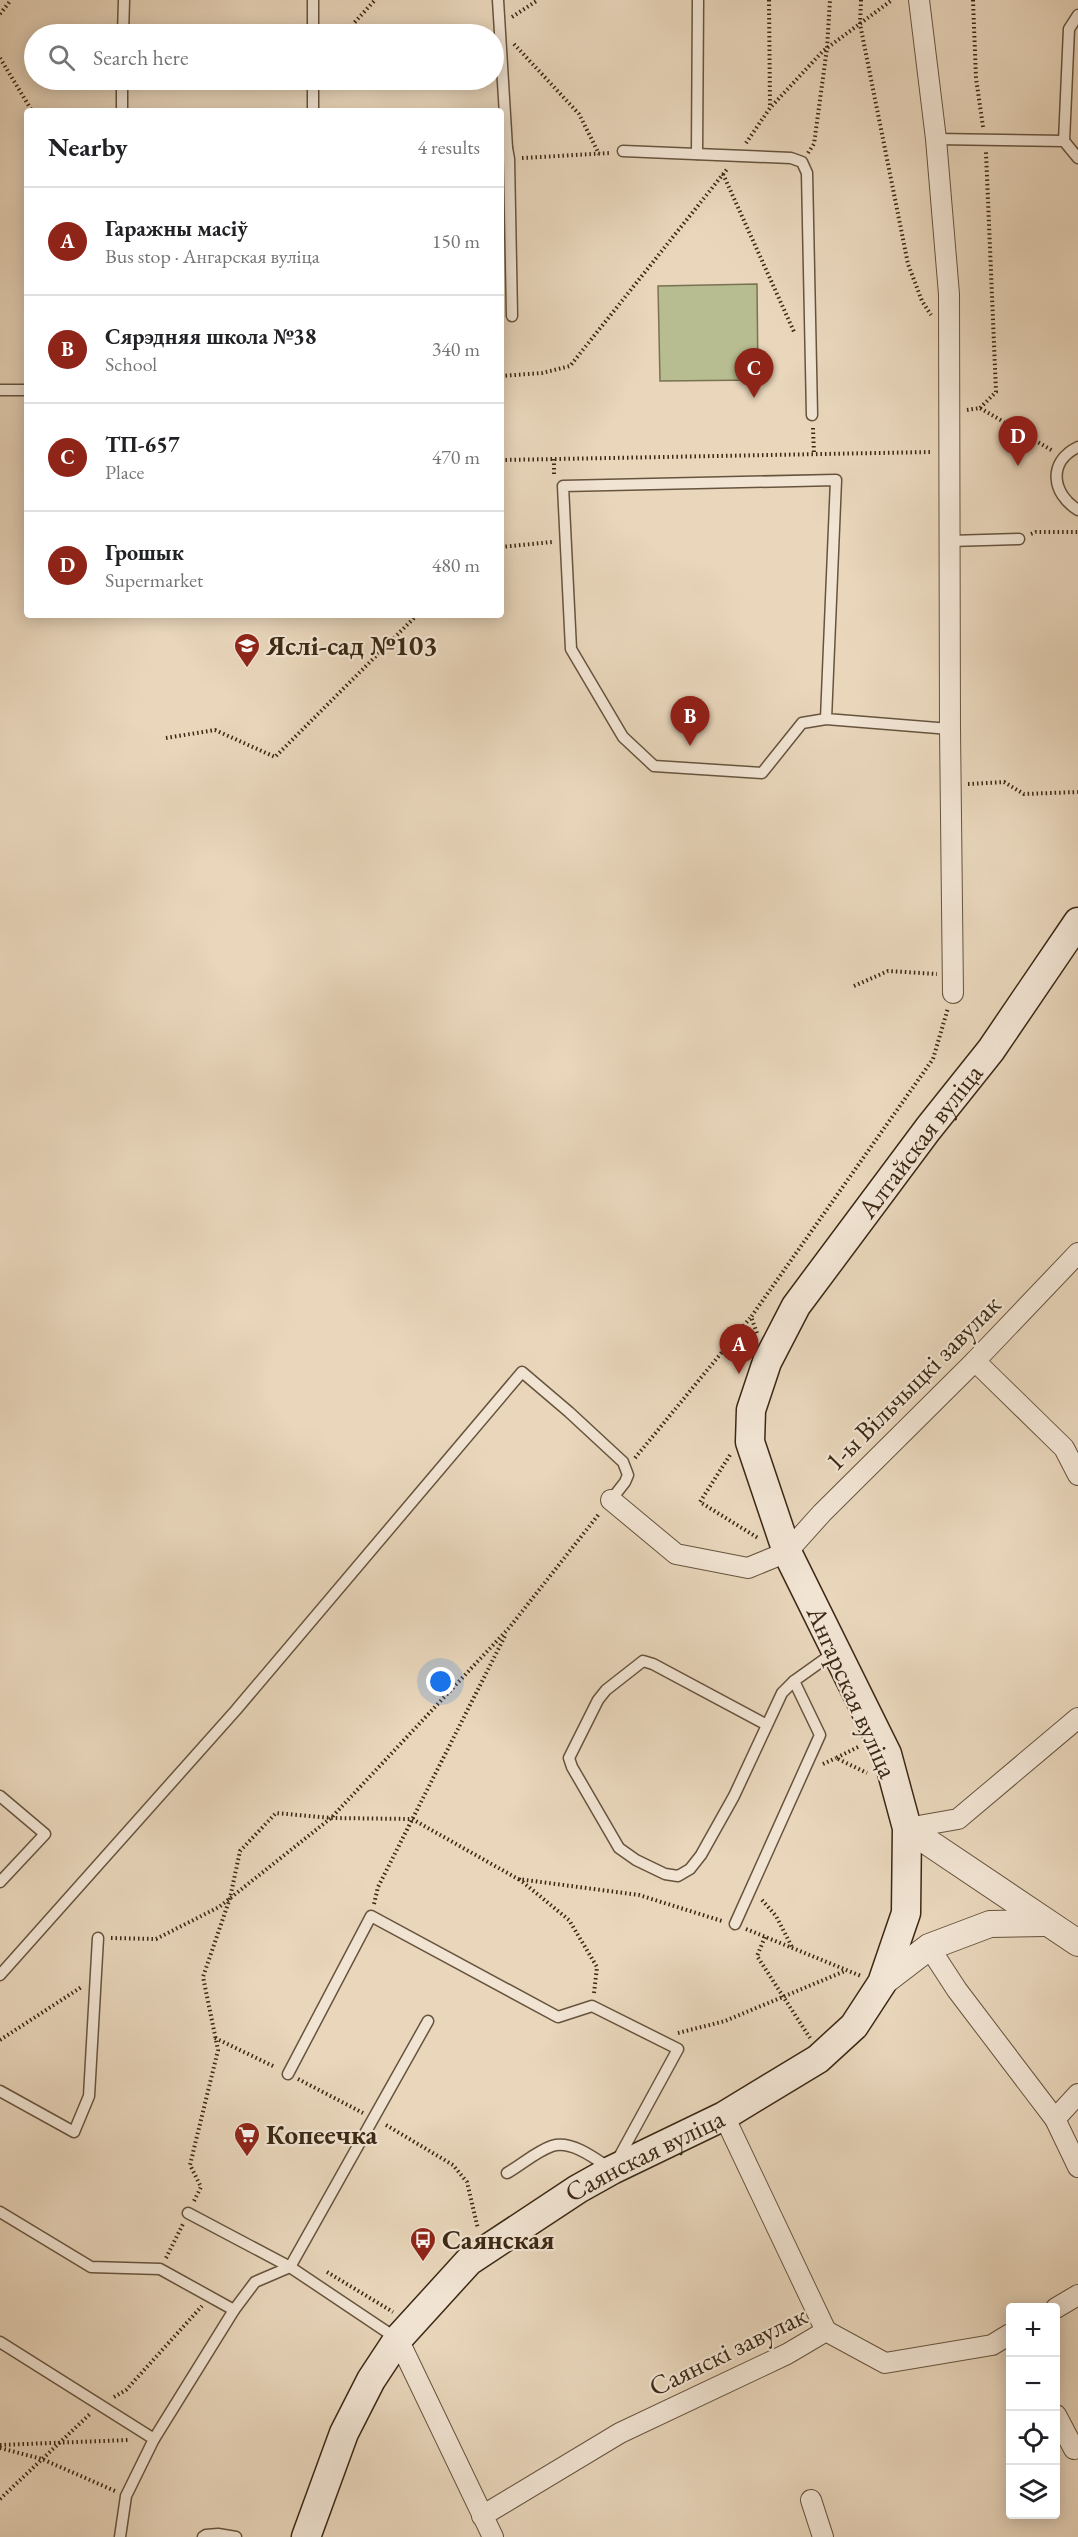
<!DOCTYPE html>
<meta charset="utf-8">
<style>
:root{--surface:#fff;--page:#f6f6f6;--text:#202124;--muted:#757577;--line:#e0e0e0;--accent:#8f2418}
body{margin:0;font-family:"EB Garamond",serif;background:var(--page);color:var(--text)}
.controls{position:absolute;right:18px;bottom:18px;display:grid;overflow:hidden;border-radius:6px;box-shadow:0 3px 15px #0003}
.controls button{width:54px;height:54px;display:grid;place-items:center;padding:0;border:0;border-bottom:2px solid var(--line);background:var(--surface);color:var(--text);font:30px sans-serif}
.you{position:absolute;left:441px;top:1682px;width:21px;height:21px;margin:-15px;border:4px solid #fff;border-radius:50%;background:#1a73e8;box-shadow:0 0 0 9px #1a73e833}
.badge{display:grid;place-items:center;width:39px;height:39px;border-radius:50%;background:var(--accent);color:#fff;font-size:20px;font-weight:700}
.pin{position:absolute;translate:-50% -50px;filter:drop-shadow(0 2px 3px #0008)}
.pin::after{content:'';position:absolute;top:32px;width:21px;height:18px;background:inherit;clip-path:polygon(0 0,100% 0,50% 100%)}
.list{margin:0;padding:0;list-style:none}
h2{display:flex;justify-content:space-between;align-items:center;height:78px;margin:0;padding:0 24px;font-size:26px}
h2 small{font-size:20px;font-weight:400;color:var(--muted)}
.list li{display:grid;grid-template-columns:39px 1fr auto;gap:18px;align-items:center;box-sizing:border-box;height:108px;padding:0 24px;border-top:2px solid var(--line)}
.list b{display:block;font-size:22px;white-space:nowrap}
.list p{margin:0;font-size:20px;white-space:nowrap;color:var(--muted)}
.list em{font-size:20px;font-style:normal;color:var(--muted)}
.icon{flex:none;width:33px;height:33px;fill:none;stroke:currentColor;stroke-width:2;stroke-linecap:round;stroke-linejoin:round}
.map{position:relative;flex:none;width:1078px;height:2537px;overflow:hidden}
.search{position:absolute;background:var(--surface);box-shadow:0 3px 15px #0003;left:24px;top:24px;width:480px;height:66px;display:flex;align-items:center;gap:15px;box-sizing:border-box;padding:0 21px;border-radius:33px;color:var(--muted);font-size:22px}
.panel{position:absolute;background:var(--surface);box-shadow:0 3px 15px #0003;left:24px;top:108px;width:480px;height:510px;border-radius:6px}
.map>svg:first-child{display:block}
.green{fill:#b7bd90;stroke:#7a7252;stroke-width:1.5}
.lines{fill:none;stroke-linecap:round;stroke-linejoin:round}
.service-casing{stroke:#67543e;stroke-width:13}
.minor-casing{stroke:#67543e;stroke-width:22}
.tertiary-casing{stroke:#67543e;stroke-width:28}
.secondary-casing{stroke:#3c2814;stroke-width:31}
.path{stroke:#3c2814;stroke-width:4;stroke-dasharray:1.5 3;stroke-linecap:butt}
.service{stroke:#f1e4d3;stroke-width:10}
.minor{stroke:#f1e4d3;stroke-width:20}
.tertiary{stroke:#f1e4d3;stroke-width:26}
.secondary{stroke:#f1e4d3;stroke-width:28}
.labels{text-anchor:middle;stroke-width:4.5;stroke-linejoin:round;paint-order:stroke}
.poi-label{font-size:27px;font-weight:bold;fill:#3c2814;stroke:#f1e4d3;text-anchor:start}
.street-label{font-size:27px;fill:#3c2814;stroke:#f1e4d3}
</style>
<div class="map">
<svg width="1078" height="2537" viewBox="0 0 1078 2537">
<rect width="100%" height="100%" fill="#e9d6bb"/>
<filter id="stains"><feTurbulence type="fractalNoise" baseFrequency=".00333" numOctaves="4"/><feColorMatrix values="0 0 0 0 .2 0 0 0 0 .09 0 0 0 0 .02 0 0 0 .5 -.17"/></filter>
<radialGradient id="worn" r=".72"><stop offset=".6" stop-color="#630" stop-opacity="0"/><stop offset="1" stop-color="#630" stop-opacity=".3"/></radialGradient>
<path class="green" d="M757,284L758,380L660,381L658,286Z"/>
<g class="lines">
<defs>
<g id="service">
<path d="M313,0V34"/>
<path d="M498,0L507,148L503,151"/>
<path d="M123,34L124,0"/>
<path d="M313,80V111"/>
<path d="M122,111V80"/>
<path d="M936,139L1064,141L1078,158"/>
<path d="M1064,141L1069,29L1078,15"/>
<path d="M507,148L509,159L512,316"/>
<path d="M623,151L791,158L802,162L807,173L812,415"/>
<path d="M697,154L698,0"/>
<path d="M0,390H27"/>
<path d="M1078,447C1047,462 1052,494 1078,510"/>
<path d="M950,541L1019,539"/>
<path d="M826,719L836,480L563,486L571,649L623,737L654,766L762,773L802,723L826,719L950,729"/>
<path d="M767,1725L653,1664L643,1661L606,1690L598,1700L569,1758L572,1767L619,1848L636,1860L665,1874L678,1876L690,1869L701,1855L734,1796L782,1693L794,1681"/>
<path d="M0,1796L45,1834L0,1882"/>
<path d="M735,1924L820,1735L794,1681L836,1651"/>
<path d="M0,1975L236,1710L522,1372L569,1412L623,1462L628,1475L625,1482L611,1500"/>
<path d="M288,2074L371,1916L558,2017L592,2006L678,2049L612,2170C596,2159 572,2140 552,2146C537,2151 521,2165 507,2173"/>
<path d="M0,2091L74,2132L89,2096L98,1938"/>
<path d="M0,2212L91,2267L160,2269L234,2310"/>
<path d="M188,2213L290,2267L396,2338"/>
<path d="M0,2342L154,2439"/>
<path d="M120,2537L126,2496L154,2439L234,2310L255,2282L290,2267L428,2021"/>
<path d="M203,2537L206,2535L218,2534L236,2537"/>
</g>
<g id="minor">
<path d="M919,0L936,139L949,294L950,729L953,993"/>
<path d="M975,1361L1064,1448L1078,1475"/>
<path d="M611,1500L676,1554L748,1568L787,1552L822,1513L975,1361L1078,1253"/>
<path d="M907,1828L958,1819L1078,1718"/>
<path d="M929,1947L957,1990L1055,2119L1078,2167"/>
<path d="M724,2116L826,2331"/>
<path d="M1055,2119L1078,2094"/>
<path d="M1056,2308L1078,2295"/>
<path d="M826,2331L885,2363L992,2345L1010,2334"/>
<path d="M398,2339L493,2537"/>
<path d="M1056,2415L1074,2449"/>
<path d="M811,2500L823,2537"/>
<path d="M482,2516L620,2433L787,2354L826,2331"/>
</g>
<g id="tertiary">
<path d="M907,1828L1078,1943"/>
<path d="M882,1983L929,1947L990,1924L1045,1923"/>
</g>
<g id="secondary">
<path id="s1" d="M306,2537L344,2433L371,2380L398,2339L469,2261L578,2189L612,2170L724,2116L818,2059L854,2026L882,1983L906,1913L907,1828L887,1754L787,1552L750,1442L751,1410L767,1362L796,1306L928,1129L991,1050L1078,922"/>
</g>
</defs>
<use href="#service" class="service-casing"/>
<use href="#minor" class="minor-casing"/>
<use href="#tertiary" class="tertiary-casing"/>
<use href="#secondary" class="secondary-casing"/>
<g class="path">
<path d="M769,0L770,107"/>
<path d="M861,0L860,24L908,264L922,301L931,315"/>
<path d="M973,0L976,78L983,127"/>
<path d="M0,14L11,0"/>
<path d="M512,17L538,0"/>
<path d="M348,34L354,23L375,0"/>
<path d="M514,44L579,114L599,154"/>
<path d="M0,58L32,111"/>
<path d="M746,143L770,108L823,51L892,0"/>
<path d="M808,153L814,144L827,48L830,0"/>
<path d="M522,158L610,153"/>
<path d="M723,174L795,334"/>
<path d="M501,376L542,373L570,366L728,168"/>
<path d="M980,408L996,392L986,152"/>
<path d="M967,410L980,408L1053,451"/>
<path d="M813,428L814,454"/>
<path d="M554,459V476"/>
<path d="M501,460L931,452"/>
<path d="M1031,534L1036,532H1078"/>
<path d="M501,547L552,542"/>
<path d="M166,738L215,730L275,757L417,615"/>
<path d="M968,784L1004,782L1024,794L1078,792"/>
<path d="M854,986L888,971L937,974"/>
<path d="M757,1333L751,1317L933,1059L948,1008"/>
<path d="M730,1455L700,1502L758,1538"/>
<path d="M635,1458L750,1318"/>
<path d="M858,1747L836,1758L867,1773"/>
<path d="M823,1764L836,1758"/>
<path d="M519,1879L569,1920L597,1967L594,1993"/>
<path d="M762,1900L776,1916L793,1949"/>
<path d="M374,1904L378,1887L506,1634"/>
<path d="M746,1929L861,1976"/>
<path d="M765,1937L757,1956L810,2038"/>
<path d="M111,1938L156,1939L219,1907L331,1818L509,1628L599,1514"/>
<path d="M678,2033L725,2021L845,1971"/>
<path d="M215,2038L275,2067"/>
<path d="M0,2040L83,1986"/>
<path d="M298,2079L363,2113"/>
<path d="M386,2125L453,2165L467,2182L478,2229"/>
<path d="M194,2201L201,2187L190,2165L218,2050L203,1977L230,1898L240,1851L276,1813L331,1818L412,1819L518,1879L639,1895L722,1921"/>
<path d="M166,2258L183,2224"/>
<path d="M327,2272L393,2312"/>
<path d="M114,2397L126,2390L202,2306"/>
<path d="M0,2445L128,2440"/>
<path d="M0,2448L42,2459L115,2491"/>
<path d="M0,2499L91,2413"/>
</g>
<use href="#service" class="service"/>
<use href="#minor" class="minor"/>
<use href="#tertiary" class="tertiary"/>
<use href="#secondary" class="secondary"/>
</g>
<defs>
<symbol id="school-pin" viewBox="-11 -11 22 30"><path d="M0 17L-7.5 6A9.5 9.5 0 1 1 7.5 6Z" fill="#8f2418" stroke="#f1e4d3"/><path d="M0-5L7-2L0 1L-7-2ZM-4 1L0 2.5L4 1V4Q0 6-4 4Z" fill="#fff"/></symbol>
<symbol id="supermarket-pin" viewBox="-11 -11 22 30"><path d="M0 17L-7.5 6A9.5 9.5 0 1 1 7.5 6Z" fill="#8f2418" stroke="#f1e4d3"/><path d="M-6-5.5h2.5l.6 2H6L4.5 2H-2.5L-4.4-4H-6ZM-1.5 3.2a1.3 1.3 0 1 0 .1 0ZM3 3.2a1.3 1.3 0 1 0 .1 0Z" fill="#fff"/></symbol>
<symbol id="bus-pin" viewBox="-11 -11 22 30"><path d="M0 17L-7.5 6A9.5 9.5 0 1 1 7.5 6Z" fill="#8f2418" stroke="#f1e4d3"/><path d="M-5-6H5V4H4V6H2V4H-2V6H-4V4H-5ZM-3.5-4V0h7V-4ZM-3.5 1.2v1.5H-2V1.2ZM2 1.2v1.5H3.5V1.2Z" fill="#fff"/></symbol>
</defs>
<g fill-rule="evenodd">
<use href="#school-pin" x="232" y="631" width="30" height="40"/>
<use href="#supermarket-pin" x="232" y="2120" width="30" height="40"/>
<use href="#bus-pin" x="408" y="2225" width="30" height="40"/>
</g>
<g class="labels">
<g class="poi-label">
<text x="266" y="655">Яслі-сад №103</text>
<text x="266" y="2144">Копеечка</text>
<text x="442" y="2249">Саянская</text>
</g>
<g class="street-label">
<text dy="9" stroke="none"><textPath href="#s1" startOffset="1758">Алтайская вуліца</textPath></text>
<text transform="translate(913 1383) rotate(-45)" y="9">1-ы Вільчыцкі завулак</text>
<text transform="translate(852 1692) rotate(66)" y="9">Ангарская вуліца</text>
<text dy="9" stroke="none"><textPath href="#s1" startOffset="530">Саянская вуліца</textPath></text>
<text transform="translate(728 2351) rotate(-26)" y="9">Саянскі завулак</text>
</g>
</g>
<rect width="100%" height="100%" filter="url(#stains)"/>
<rect width="100%" height="100%" fill="url(#worn)"/>
</svg>
<div class="controls">
<button>+</button>
<button>−</button>
<button><svg class="icon" aria-label="locate" viewBox="0 0 24 24"><circle cx="12" cy="12" r="6"/><path d="M12 2v4M12 18v4M2 12h4M18 12h4"/></svg></button>
<button><svg class="icon" aria-label="layers" viewBox="0 0 24 24"><path d="M12 4l9 5-9 5-9-5zM3 14l9 5 9-5"/></svg></button>
</div>
<div class="you"></div>
<div class="pin badge" style="left:739px;top:1374px">A</div>
<div class="pin badge" style="left:690px;top:746px">B</div>
<div class="pin badge" style="left:754px;top:398px">C</div>
<div class="pin badge" style="left:1018px;top:466px">D</div>
<div class="search"><svg class="icon" aria-label="search" viewBox="0 0 24 24"><circle cx="10" cy="10" r="6"/><path d="M15 15l6 6"/></svg>Search here</div>
<section class="panel">
<h2>Nearby<small>4 results</small></h2>
<ul class="list">
<li><span class="badge">A</span><div><b>Гаражны масіў</b><p>Bus stop · Ангарская вуліца</p></div><em>150 m</em></li>
<li><span class="badge">B</span><div><b>Сярэдняя школа №38</b><p>School</p></div><em>340 m</em></li>
<li><span class="badge">C</span><div><b>ТП-657</b><p>Place</p></div><em>470 m</em></li>
<li><span class="badge">D</span><div><b>Грошык</b><p>Supermarket</p></div><em>480 m</em></li>
</ul>
</section>
</div>
